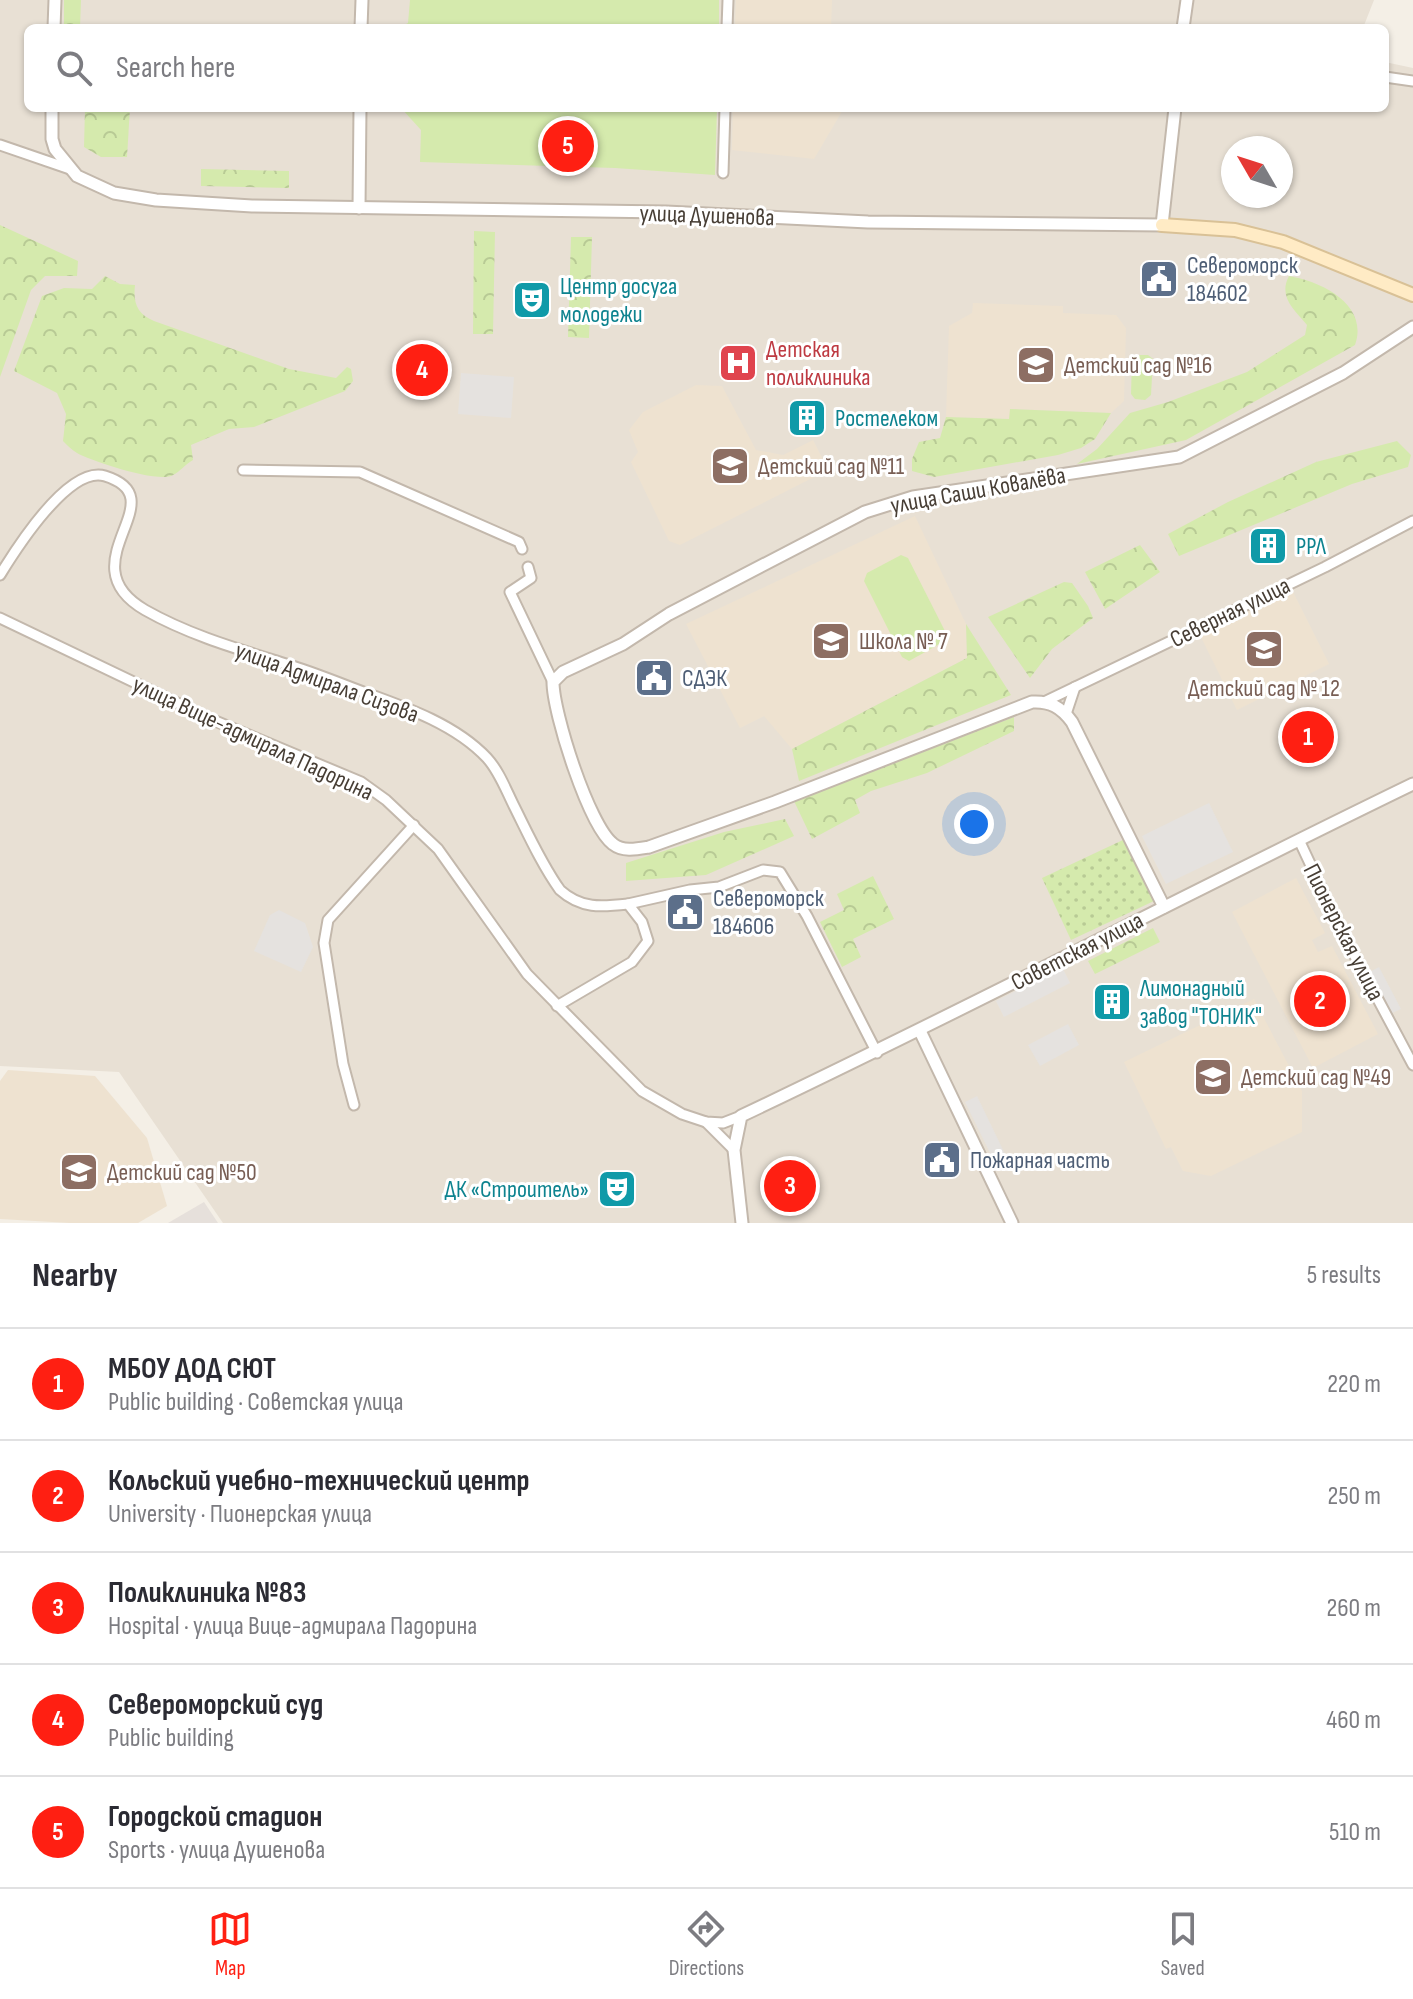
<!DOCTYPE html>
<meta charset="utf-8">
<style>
:root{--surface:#fff;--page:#f7f7f7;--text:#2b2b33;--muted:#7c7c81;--line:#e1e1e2;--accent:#ff1f12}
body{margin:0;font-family:"Sofia Sans Condensed",sans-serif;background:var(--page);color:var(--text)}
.compass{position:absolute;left:1221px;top:136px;width:72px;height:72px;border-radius:50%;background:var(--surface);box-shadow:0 2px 6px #0004;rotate:309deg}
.you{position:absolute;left:974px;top:824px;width:28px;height:28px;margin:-20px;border:6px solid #fff;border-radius:50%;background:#1a73e8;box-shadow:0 0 0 12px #1a73e833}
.badge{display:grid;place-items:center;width:52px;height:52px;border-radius:50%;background:var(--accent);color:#fff;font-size:26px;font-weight:700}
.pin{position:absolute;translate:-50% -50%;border:4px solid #fff;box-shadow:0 2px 8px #0006}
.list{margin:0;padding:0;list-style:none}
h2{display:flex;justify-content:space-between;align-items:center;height:104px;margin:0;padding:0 32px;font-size:34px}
h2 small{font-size:26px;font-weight:400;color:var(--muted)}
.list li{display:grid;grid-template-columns:52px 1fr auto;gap:24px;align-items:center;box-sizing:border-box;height:112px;padding:0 32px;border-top:2px solid var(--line)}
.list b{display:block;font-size:30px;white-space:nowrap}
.list p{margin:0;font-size:26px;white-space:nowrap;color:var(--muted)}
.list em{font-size:26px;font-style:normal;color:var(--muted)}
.icon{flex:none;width:44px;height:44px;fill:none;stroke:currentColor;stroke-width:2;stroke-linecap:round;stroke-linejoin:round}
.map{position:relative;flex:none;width:1413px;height:1223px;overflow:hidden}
.search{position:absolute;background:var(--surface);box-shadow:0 2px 6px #0004;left:24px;right:24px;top:24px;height:88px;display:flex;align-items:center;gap:20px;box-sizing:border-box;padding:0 28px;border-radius:12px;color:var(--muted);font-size:30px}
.sheet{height:664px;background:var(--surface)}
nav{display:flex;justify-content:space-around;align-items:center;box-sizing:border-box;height:112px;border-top:2px solid var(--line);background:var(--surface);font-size:22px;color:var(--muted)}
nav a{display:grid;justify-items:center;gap:4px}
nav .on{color:var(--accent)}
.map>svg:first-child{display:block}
.residential{fill:#e8e0d4;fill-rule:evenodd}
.industrial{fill:#e6e0db}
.education{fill:#eee2d0}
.grass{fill:#d5eaad}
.forest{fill:url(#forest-crowns)}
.park{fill:url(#park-dots)}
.parking{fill:#e5e2df}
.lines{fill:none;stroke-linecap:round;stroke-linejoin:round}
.minor-casing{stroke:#c3b8ac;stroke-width:13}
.tertiary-casing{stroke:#c3b8ac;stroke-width:15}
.secondary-casing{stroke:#d9c196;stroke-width:16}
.minor{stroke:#fff;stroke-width:9}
.tertiary{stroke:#fff;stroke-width:11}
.secondary{stroke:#ffebc5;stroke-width:12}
.labels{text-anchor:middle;stroke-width:6;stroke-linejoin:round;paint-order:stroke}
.street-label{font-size:24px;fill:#473e35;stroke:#fff}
.service-label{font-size:24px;fill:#4e5e75;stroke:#fff;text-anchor:start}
.culture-label{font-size:24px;fill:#0d838f;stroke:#fff;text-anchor:start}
.health-label{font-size:24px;fill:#be3a42;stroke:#fff;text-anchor:start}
.education-label{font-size:24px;fill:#785e54;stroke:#fff;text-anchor:start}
</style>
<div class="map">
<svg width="1413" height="1223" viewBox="0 0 1413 1223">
<defs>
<pattern id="forest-crowns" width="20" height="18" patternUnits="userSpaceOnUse" patternTransform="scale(2)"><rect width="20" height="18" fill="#d5eaad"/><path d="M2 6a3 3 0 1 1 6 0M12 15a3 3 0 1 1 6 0" fill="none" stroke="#b8ca95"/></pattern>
<pattern id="park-dots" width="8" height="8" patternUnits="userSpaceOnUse" patternTransform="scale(2)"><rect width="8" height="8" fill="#d5eaad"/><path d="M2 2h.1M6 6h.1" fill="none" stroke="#b8ca95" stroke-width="1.8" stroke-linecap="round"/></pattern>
</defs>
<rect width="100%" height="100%" fill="#f4efe6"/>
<path class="residential" d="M0,0H1374L1363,28H28V108H1385V62L1413,68V1223H223L119,1072L0,1066ZM1233,148H1281V196H1233Z"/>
<path class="industrial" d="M204,1202L218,1223H168Z"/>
<g class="education">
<path d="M736,0H832L831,28H735Z"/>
<path d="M733,108H844L814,159L732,150Z"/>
<path d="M973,303L1063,306V313L1116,315L1126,328L1124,401L1111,413L1011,409L1010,419L946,417L949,326L972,313Z"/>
<path d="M696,385L722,386L756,450L783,455L813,440L828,470L680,545L669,541L631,462L638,452L629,430L643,412Z"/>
<path d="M915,516L966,624L967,658L792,749L764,716L740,728L686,624Z"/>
<path d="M1291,588L1329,664L1237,710L1199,633Z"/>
<path d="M1296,878L1325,933L1312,940L1318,952L1332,946L1378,1034L1313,1068L1232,912Z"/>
<path d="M1254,999L1302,1091V1132L1211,1176L1183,1171L1171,1147L1166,1149L1124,1062Z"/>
<path d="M8,1070L95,1076L147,1138L167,1206L138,1223H70L0,1219V1081Z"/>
</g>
<g class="grass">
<path d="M410,0H719V28H398L408,23Z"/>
<path d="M401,108H717L715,175L615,168L420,162L421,130Z"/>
<path d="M1135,355H1148L1153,359L1151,395L1145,400L1135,399L1131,394L1132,359Z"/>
<path d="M901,555L908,558L947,635L945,641L909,661L902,657L864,581L867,573Z"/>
</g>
<g class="forest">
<path d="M64,0H81L80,28H64Z"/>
<path d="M85,108H130L127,157H101L84,147Z"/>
<path d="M201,169L289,171V188L201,186Z"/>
<path d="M0,225L78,261L77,276H45L31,290L0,377Z"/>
<path d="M474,231L495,232L493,334H473Z"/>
<path d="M571,237H592L589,338L568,337Z"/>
<path d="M105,276L120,284L135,285C133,303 137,314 154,321L289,369L336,378L347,367L351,369L353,381L345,391L254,427L229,429L191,445L193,460C184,465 181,471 173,475C160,484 91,461 77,453C72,450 67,445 63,441L66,414L57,393L14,371L42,296L64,288L92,289Z"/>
<path d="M1289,276C1323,282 1369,305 1355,345L1186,440L1077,464L1097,449L1130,413L1168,402L1247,372L1305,335L1307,325C1294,309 1278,297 1289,276Z"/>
<path d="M1010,409L1111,413L1095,439L1081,448L1058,455L934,477L912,471V459L919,442L940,438L946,417L1009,419Z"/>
<path d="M1397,441L1411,455L1408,467L1352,484L1179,556L1168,534L1228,502L1316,462Z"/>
<path d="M1140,545L1160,572L1105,609L1085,572Z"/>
<path d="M1064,582L1072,583L1088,606L1093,618L1052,649L1030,678L988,617Z"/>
<path d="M966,624L1011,695L799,781L792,749L967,658Z"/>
<path d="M1014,717V731L927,773L871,791L855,800L860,813L812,839L794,801Z"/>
<path d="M785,819L794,836L706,875L626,881V863L724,832Z"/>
<path d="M873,876L894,919L853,939L861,957L842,967L820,922L844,910L837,894Z"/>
<path d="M1153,928L1160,942L1095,974L1088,961Z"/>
</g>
<path class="park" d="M1125,839L1154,901L1071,940L1042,878Z"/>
<g class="parking">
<path d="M461,373L514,377L511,418L458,414Z"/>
<path d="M1209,803L1233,852L1166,884L1142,836Z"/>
<path d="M279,910L305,923L313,947L301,972L254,951L270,915Z"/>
<path d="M1062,967L1070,983L1004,1017L996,1001Z"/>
<path d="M1379,967L1401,1009L1388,1015L1366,974Z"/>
<path d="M1068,1024L1079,1045L1040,1066L1028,1045Z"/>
<path d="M977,1096L1005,1154L993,1159L965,1102Z"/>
</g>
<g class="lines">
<defs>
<g id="minor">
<path d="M727,28L728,0"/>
<path d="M1385,77L1413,81"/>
<path d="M0,145L70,169"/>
<path d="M723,173L725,108"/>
<path d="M243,470L360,472L519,542L522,549"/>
<path d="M528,567L531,578L510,592L553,682"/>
<path d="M0,575C16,549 69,465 105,476C179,499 64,563 145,610C189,635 238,649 286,664C313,672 339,683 366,693C408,708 456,725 487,758C499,771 506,790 514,806C528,834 542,865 560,890C581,909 601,907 628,904L642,922L648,941L632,962L557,1006"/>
<path d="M0,618L213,720L361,782L386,800L438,849L527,974L642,1091L682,1114L706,1122L723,1123L741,1116"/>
<path d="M1046,701L1325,567L1413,521"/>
<path d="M1066,714L1075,687"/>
<path d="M1299,840L1342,932L1413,1065"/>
<path d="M628,904L690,890L719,887L763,870L780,872L807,916L877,1053"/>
<path d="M354,1105L343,1064L324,943L328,920L414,825"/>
<path d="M706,1122L734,1150"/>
</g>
<g id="tertiary">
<path d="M54,28L55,0"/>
<path d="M361,28L362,0"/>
<path d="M1183,28L1187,0"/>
<path d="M52,108V139L55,149L77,176L114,193L156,200L252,206L666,212L868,222L1162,225L1175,108"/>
<path d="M359,208L360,108"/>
<path d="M1164,907L1072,722C1061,707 1050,701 1032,702L775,802L649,847C637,849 623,852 613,844C589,826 553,713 553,682L563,672L623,644L669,614L865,512L913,497L1179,457L1343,373L1413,327"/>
<path d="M920,1031L1012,1223"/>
<path d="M742,1223L734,1150L741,1116C967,1009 1188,893 1413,784"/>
</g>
<path id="secondary" d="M1162,225L1235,230L1283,242L1413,295"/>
</defs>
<use href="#minor" class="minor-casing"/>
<use href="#tertiary" class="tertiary-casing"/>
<use href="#secondary" class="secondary-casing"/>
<use href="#minor" class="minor"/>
<use href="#tertiary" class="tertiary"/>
<use href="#secondary" class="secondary"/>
</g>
<defs>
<symbol id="civic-square" viewBox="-11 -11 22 22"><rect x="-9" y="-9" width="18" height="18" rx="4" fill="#5c6f8a" stroke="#fff"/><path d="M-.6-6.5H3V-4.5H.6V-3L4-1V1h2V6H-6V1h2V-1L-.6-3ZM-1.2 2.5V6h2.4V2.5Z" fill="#fff"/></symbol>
<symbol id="theatre-square" viewBox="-11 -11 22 22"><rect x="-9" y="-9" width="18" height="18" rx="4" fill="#0f9aa8" stroke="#fff"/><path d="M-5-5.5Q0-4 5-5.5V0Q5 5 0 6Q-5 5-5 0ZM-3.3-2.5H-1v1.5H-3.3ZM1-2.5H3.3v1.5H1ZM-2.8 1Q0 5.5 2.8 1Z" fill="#fff"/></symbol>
<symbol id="hospital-square" viewBox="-11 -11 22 22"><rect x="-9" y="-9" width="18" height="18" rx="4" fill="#e0444e" stroke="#fff"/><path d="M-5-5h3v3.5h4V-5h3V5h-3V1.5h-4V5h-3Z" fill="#fff"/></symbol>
<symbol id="school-square" viewBox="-11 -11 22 22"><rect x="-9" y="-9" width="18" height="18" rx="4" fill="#8d6e63" stroke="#fff"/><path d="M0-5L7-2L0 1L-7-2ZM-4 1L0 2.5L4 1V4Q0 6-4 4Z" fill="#fff"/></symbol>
<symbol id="building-square" viewBox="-11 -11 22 22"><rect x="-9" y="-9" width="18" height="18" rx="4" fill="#0f9aa8" stroke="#fff"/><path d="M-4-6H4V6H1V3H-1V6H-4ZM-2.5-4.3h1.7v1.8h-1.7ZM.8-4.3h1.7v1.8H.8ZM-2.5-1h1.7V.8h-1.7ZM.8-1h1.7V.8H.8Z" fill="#fff"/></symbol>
</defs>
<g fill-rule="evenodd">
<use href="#civic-square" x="1137" y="257" width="44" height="44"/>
<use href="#theatre-square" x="510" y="278" width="44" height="44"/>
<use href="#hospital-square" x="716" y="341" width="44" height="44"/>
<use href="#school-square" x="1014" y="343" width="44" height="44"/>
<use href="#building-square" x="785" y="396" width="44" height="44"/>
<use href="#school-square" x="708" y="444" width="44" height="44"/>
<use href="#building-square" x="1246" y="524" width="44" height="44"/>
<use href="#school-square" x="809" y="619" width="44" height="44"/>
<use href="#school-square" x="1242" y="627" width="44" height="44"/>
<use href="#civic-square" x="632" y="656" width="44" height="44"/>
<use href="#civic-square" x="663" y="890" width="44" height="44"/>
<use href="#building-square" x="1090" y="980" width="44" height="44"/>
<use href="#school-square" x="1191" y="1055" width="44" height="44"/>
<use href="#civic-square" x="920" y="1138" width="44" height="44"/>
<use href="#school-square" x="57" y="1150" width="44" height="44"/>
<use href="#theatre-square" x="595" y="1167" width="44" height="44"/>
</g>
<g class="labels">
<g class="street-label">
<text transform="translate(707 215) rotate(2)" y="8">улица Душенова</text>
<text transform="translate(978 490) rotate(-10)" y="8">улица Саши Ковалёва</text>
<text transform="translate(1230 612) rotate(-26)" y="8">Северная улица</text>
<text transform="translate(327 682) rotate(20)" y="8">улица Адмирала Сизова</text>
<text transform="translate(253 738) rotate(25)" y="8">улица Вице-адмирала Падорина</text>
<text transform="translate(1344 932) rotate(63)" y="8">Пионерская улица</text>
<text transform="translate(1077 951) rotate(-27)" y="8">Советская улица</text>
</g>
<g class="service-label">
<text x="1187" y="273">Североморск<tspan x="1187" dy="28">184602</tspan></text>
<text x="682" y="686">СДЭК</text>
<text x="713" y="906">Североморск<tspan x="713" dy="28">184606</tspan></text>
<text x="970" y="1168">Пожарная часть</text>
</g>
<g class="culture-label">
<text x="560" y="294">Центр досуга<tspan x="560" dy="28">молодежи</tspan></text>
<text x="835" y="426">Ростелеком</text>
<text x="1296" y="554">РРЛ</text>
<text x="1140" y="996">Лимонадный<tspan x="1140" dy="28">завод "ТОНИК"</tspan></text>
<text x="589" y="1197" text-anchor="end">ДК «Строитель»</text>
</g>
<g class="health-label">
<text x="766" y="357">Детская<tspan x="766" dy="28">поликлиника</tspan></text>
</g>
<g class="education-label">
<text x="1064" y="373">Детский сад №16</text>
<text x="758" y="474">Детский сад №11</text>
<text x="859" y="649">Школа № 7</text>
<text x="1264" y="696" text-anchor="middle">Детский сад № 12</text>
<text x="1241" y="1085">Детcкий сад №49</text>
<text x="107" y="1180">Детский сад №50</text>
</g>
</g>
</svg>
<svg class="compass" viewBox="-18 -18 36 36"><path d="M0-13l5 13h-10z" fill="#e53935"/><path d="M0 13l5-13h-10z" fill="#7c7c81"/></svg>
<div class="you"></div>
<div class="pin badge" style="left:1308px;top:737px">1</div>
<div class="pin badge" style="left:1320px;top:1001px">2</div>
<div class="pin badge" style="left:790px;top:1186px">3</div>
<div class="pin badge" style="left:422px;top:370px">4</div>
<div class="pin badge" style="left:568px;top:146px">5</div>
<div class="search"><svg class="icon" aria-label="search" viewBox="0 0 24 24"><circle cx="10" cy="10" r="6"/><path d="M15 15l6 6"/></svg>Search here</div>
</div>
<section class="sheet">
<h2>Nearby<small>5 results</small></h2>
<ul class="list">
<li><span class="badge">1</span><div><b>МБОУ ДОД СЮТ</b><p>Public building · Советская улица</p></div><em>220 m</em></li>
<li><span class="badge">2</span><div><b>Кольский учебно-технический центр</b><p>University · Пионерская улица</p></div><em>250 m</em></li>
<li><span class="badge">3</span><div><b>Поликлиника №83</b><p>Hospital · улица Вице-адмирала Падорина</p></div><em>260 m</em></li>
<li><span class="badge">4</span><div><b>Североморский суд</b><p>Public building</p></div><em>460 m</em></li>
<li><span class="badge">5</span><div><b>Городской стадион</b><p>Sports · улица Душенова</p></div><em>510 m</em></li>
</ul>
</section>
<nav>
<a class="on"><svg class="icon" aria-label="map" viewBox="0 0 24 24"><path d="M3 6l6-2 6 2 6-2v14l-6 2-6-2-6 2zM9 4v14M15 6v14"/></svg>Map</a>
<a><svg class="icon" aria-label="directions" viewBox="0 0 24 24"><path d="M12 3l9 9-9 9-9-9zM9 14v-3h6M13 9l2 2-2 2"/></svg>Directions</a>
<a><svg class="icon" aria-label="saved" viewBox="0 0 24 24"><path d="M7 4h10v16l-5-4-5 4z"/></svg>Saved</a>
</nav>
